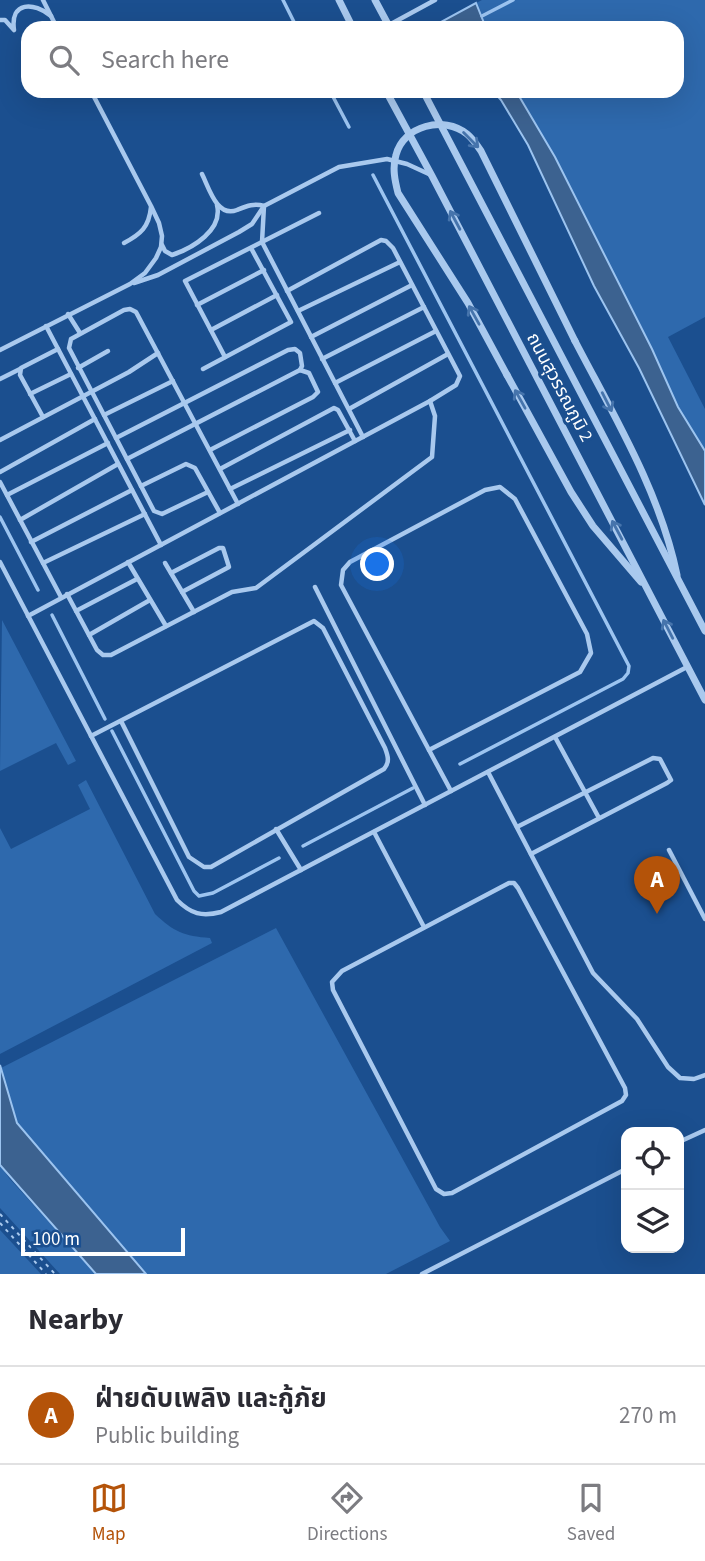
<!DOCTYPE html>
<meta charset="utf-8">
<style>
:root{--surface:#fff;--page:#f7f7f7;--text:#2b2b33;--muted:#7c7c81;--line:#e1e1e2;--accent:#b45309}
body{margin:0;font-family:"Source Sans 3","Noto Sans Thai",sans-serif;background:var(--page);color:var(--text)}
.controls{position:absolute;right:21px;bottom:21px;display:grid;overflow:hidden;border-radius:14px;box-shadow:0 7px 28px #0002}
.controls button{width:63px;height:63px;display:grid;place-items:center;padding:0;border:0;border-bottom:2px solid var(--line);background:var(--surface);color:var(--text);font:35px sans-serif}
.scale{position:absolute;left:21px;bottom:18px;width:164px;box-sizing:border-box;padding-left:7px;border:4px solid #fff;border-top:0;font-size:19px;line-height:24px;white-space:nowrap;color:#fff;-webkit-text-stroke:5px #1b4f8f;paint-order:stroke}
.you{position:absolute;left:378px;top:565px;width:24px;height:24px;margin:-18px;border:5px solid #fff;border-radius:50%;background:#1a73e8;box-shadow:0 0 0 10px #1a73e833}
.badge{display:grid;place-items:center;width:46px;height:46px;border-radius:50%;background:var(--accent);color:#fff;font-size:23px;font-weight:700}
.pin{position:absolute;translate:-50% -58px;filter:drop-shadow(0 2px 4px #0008)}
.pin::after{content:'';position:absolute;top:37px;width:24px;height:21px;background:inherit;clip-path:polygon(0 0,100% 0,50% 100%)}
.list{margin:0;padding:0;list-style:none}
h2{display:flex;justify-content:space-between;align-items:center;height:91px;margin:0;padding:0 28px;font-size:30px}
h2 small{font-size:23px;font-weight:400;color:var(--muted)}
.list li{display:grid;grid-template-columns:46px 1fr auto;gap:21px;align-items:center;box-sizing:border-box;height:98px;padding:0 28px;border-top:2px solid var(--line)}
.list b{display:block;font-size:26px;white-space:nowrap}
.list p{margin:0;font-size:23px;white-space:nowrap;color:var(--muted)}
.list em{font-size:23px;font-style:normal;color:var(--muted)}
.icon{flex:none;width:38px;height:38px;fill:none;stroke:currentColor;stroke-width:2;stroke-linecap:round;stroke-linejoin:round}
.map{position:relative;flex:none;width:705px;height:1274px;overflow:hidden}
.search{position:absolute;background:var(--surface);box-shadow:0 7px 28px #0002;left:21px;right:21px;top:21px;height:77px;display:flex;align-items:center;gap:18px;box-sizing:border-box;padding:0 24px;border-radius:21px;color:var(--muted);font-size:26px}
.sheet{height:189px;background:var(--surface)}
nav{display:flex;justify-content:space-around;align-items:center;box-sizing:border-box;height:98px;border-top:2px solid var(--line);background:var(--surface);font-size:19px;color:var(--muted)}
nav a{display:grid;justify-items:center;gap:4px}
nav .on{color:var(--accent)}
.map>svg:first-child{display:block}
.green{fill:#2e69ad}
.water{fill:#3c6290;stroke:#9cc4f0;stroke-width:2}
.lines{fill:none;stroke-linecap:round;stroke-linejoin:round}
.stream{stroke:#9cc4f0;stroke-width:3.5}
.path{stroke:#a9c9ee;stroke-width:2;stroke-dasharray:3.5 5;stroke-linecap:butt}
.service{stroke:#a9c9ee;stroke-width:4.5}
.minor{stroke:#a9c9ee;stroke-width:7}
.minor-bridge{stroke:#a9c9ee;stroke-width:7}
.oneway{stroke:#4674ac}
.labels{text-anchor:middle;stroke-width:6;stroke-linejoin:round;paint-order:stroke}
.street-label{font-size:18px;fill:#fff;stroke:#1b4f8f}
</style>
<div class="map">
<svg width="705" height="1274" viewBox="0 0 705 1274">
<rect width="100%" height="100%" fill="#1b4f8f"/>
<g class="green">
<path d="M482,0H705V317L668,337L705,409V451L678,407L652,349L555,157L516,91H677V28H486L476,3Z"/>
<path d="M2,620L76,761L68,765L56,743L0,771Z"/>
<path d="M86,780L155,914C174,932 184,936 210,938L212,943L0,1054V828L11,849L90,809L78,785Z"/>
<path d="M276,928L440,1227L450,1241L386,1274H146L17,1123L1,1068Z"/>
<path d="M0,1165L9,1178L96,1274H60L0,1208Z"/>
<path d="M0,1230L41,1274H0Z"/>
</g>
<g class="water">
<path d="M476,3L486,28H443L439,23Z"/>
<path d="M493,91H516L555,157L652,349L678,407L705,451V505L639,368L594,286L528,145L501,100Z"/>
<path d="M0,1065L17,1123L146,1274H96L0,1165Z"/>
</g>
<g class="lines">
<g class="stream">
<path d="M283,0L297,28"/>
<path d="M482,16L513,0"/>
<path d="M330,91L349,127"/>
<path d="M373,175L629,666L628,673L623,679L460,764"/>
<path d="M0,517L38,590"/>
<path d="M52,615L105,719"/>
<path d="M112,731L194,891L199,896L213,893L279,858"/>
<path d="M303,846L413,788"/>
</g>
<g class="path">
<path d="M0,1214L55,1274"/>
<path d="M0,1223L46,1274"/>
</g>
<g class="service">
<path d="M43,0L57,28"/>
<path d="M0,20H5L14,30C10,1 34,2 51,16"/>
<path d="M389,25L435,0"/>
<path d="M202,174C209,188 217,218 237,210C247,206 254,203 264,206L262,242L363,437"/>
<path d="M124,243C141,234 149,227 151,207"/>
<path d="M162,245L165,251L172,255C193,248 223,230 217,205"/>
<path d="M134,283L158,275L239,232L252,224L264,206L339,167L387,159L407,164L431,175"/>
<path d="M197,305L264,270"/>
<path d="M298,311L400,262"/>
<path d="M68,314L80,333"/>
<path d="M46,326L161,545"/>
<path d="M211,330L277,295"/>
<path d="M311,337L412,285"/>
<path d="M0,350L130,284L145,273L156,258L161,247L162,236L159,223L151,206L91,91"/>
<path d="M225,357L185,281L319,213"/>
<path d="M322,359L424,307"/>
<path d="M78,368L108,351"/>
<path d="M203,369L291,322L251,248"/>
<path d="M0,379L20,369"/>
<path d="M335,383L436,331"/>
<path d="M30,394L71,374"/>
<path d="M349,409L448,354"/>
<path d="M104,415L173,381"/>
<path d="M43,417L20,375L21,368L58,349"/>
<path d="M116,438L288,350L295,349L300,353L302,366L300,370"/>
<path d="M0,440L129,372L158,353"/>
<path d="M127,459L300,370L309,373L318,392L313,397L210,450"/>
<path d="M220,469L334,408L338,410L355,441"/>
<path d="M0,472L95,419"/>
<path d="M0,482L61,597"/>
<path d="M141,486L154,511L162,514L208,492"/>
<path d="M500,487L515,499L587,634L591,653L580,672L429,750L341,585L343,570L350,562L485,490Z"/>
<path d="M230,489L350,430"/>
<path d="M7,495L108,443"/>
<path d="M220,513L195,468L186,464L141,486L69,348L71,339L124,310L130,309L136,312L238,504"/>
<path d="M20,520L118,464"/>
<path d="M31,542L132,490"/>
<path d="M0,562L177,900C191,914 202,917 221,912L687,667"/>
<path d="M128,562L166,626"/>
<path d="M43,563L145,514"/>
<path d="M165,563L194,612"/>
<path d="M171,573L219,548H223L229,567L182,592"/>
<path d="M315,587L425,805"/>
<path d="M67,594L97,650L103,655H111L232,592L256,588L432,457L435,416L430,401"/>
<path d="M76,611L137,579"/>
<path d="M28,616L430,401L456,385L460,376L393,248L386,241L381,240L287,291"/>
<path d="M89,635L150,600"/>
<path d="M91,736L314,621L323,628L385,748C388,756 390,762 384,769L211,867H204L189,857L121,721"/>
<path d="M555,737L599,818"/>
<path d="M429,750L451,791"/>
<path d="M488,772L593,973L637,1019L668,1067L680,1078L694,1079L705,1075"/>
<path d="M517,827L653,758L660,759L671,780L667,783L531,854"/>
<path d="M276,829L301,870"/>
<path d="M374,832L424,927"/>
<path d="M669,850L705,919"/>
<path d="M509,883H514L518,888L625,1088L626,1095L622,1101L452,1193L444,1194L436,1189L333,990L332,982L342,971Z"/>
<path d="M679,1142L705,1130"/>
<path d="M422,1274L626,1169"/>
</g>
<g class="minor">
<path d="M339,0L353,28"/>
<path d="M375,0L390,28"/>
<path d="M386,91L432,176L705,700"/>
<path d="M423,91L705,631"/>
<path d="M575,341C614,416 660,492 677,575"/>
<path d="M507,375L571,492L593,526L641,582"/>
</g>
<path class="minor-bridge" d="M507,375L468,303L398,193C395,181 392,168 396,155C403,126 444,115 467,134C472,138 477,145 481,151L575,341"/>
</g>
<defs><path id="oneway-shaft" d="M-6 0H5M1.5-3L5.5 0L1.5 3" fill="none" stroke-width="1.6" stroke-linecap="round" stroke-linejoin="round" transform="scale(1.75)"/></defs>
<g class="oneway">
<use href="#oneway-shaft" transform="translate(471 140) rotate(45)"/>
<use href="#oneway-shaft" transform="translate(455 220) rotate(-118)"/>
<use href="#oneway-shaft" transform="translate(474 315) rotate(-119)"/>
<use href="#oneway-shaft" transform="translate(520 399) rotate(-119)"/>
<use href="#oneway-shaft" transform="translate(607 402) rotate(63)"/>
<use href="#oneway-shaft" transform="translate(617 530) rotate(-118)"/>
<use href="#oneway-shaft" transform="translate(668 629) rotate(-117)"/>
</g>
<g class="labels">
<g class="street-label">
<text transform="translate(560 387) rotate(62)" y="6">ถนนสุวรรณภูมิ 2</text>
</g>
</g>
</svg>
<div class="controls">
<button><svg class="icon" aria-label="locate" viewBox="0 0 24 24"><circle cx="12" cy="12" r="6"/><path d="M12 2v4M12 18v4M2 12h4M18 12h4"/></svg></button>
<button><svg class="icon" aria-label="layers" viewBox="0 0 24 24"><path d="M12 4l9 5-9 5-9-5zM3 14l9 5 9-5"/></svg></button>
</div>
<div class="scale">100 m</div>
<div class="you"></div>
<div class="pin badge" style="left:657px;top:914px">A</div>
<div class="search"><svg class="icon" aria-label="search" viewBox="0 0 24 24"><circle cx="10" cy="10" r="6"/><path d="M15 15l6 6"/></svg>Search here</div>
</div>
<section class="sheet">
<h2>Nearby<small></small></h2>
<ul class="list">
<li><span class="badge">A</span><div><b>ฝ่ายดับเพลิง และกู้ภัย</b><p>Public building</p></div><em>270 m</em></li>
</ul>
</section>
<nav>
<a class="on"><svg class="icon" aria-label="map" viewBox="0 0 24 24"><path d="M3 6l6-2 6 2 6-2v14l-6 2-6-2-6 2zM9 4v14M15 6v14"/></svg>Map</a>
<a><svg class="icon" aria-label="directions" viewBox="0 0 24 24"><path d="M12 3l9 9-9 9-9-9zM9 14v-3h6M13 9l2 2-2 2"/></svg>Directions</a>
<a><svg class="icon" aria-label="saved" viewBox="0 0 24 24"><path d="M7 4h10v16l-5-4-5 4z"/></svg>Saved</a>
</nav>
